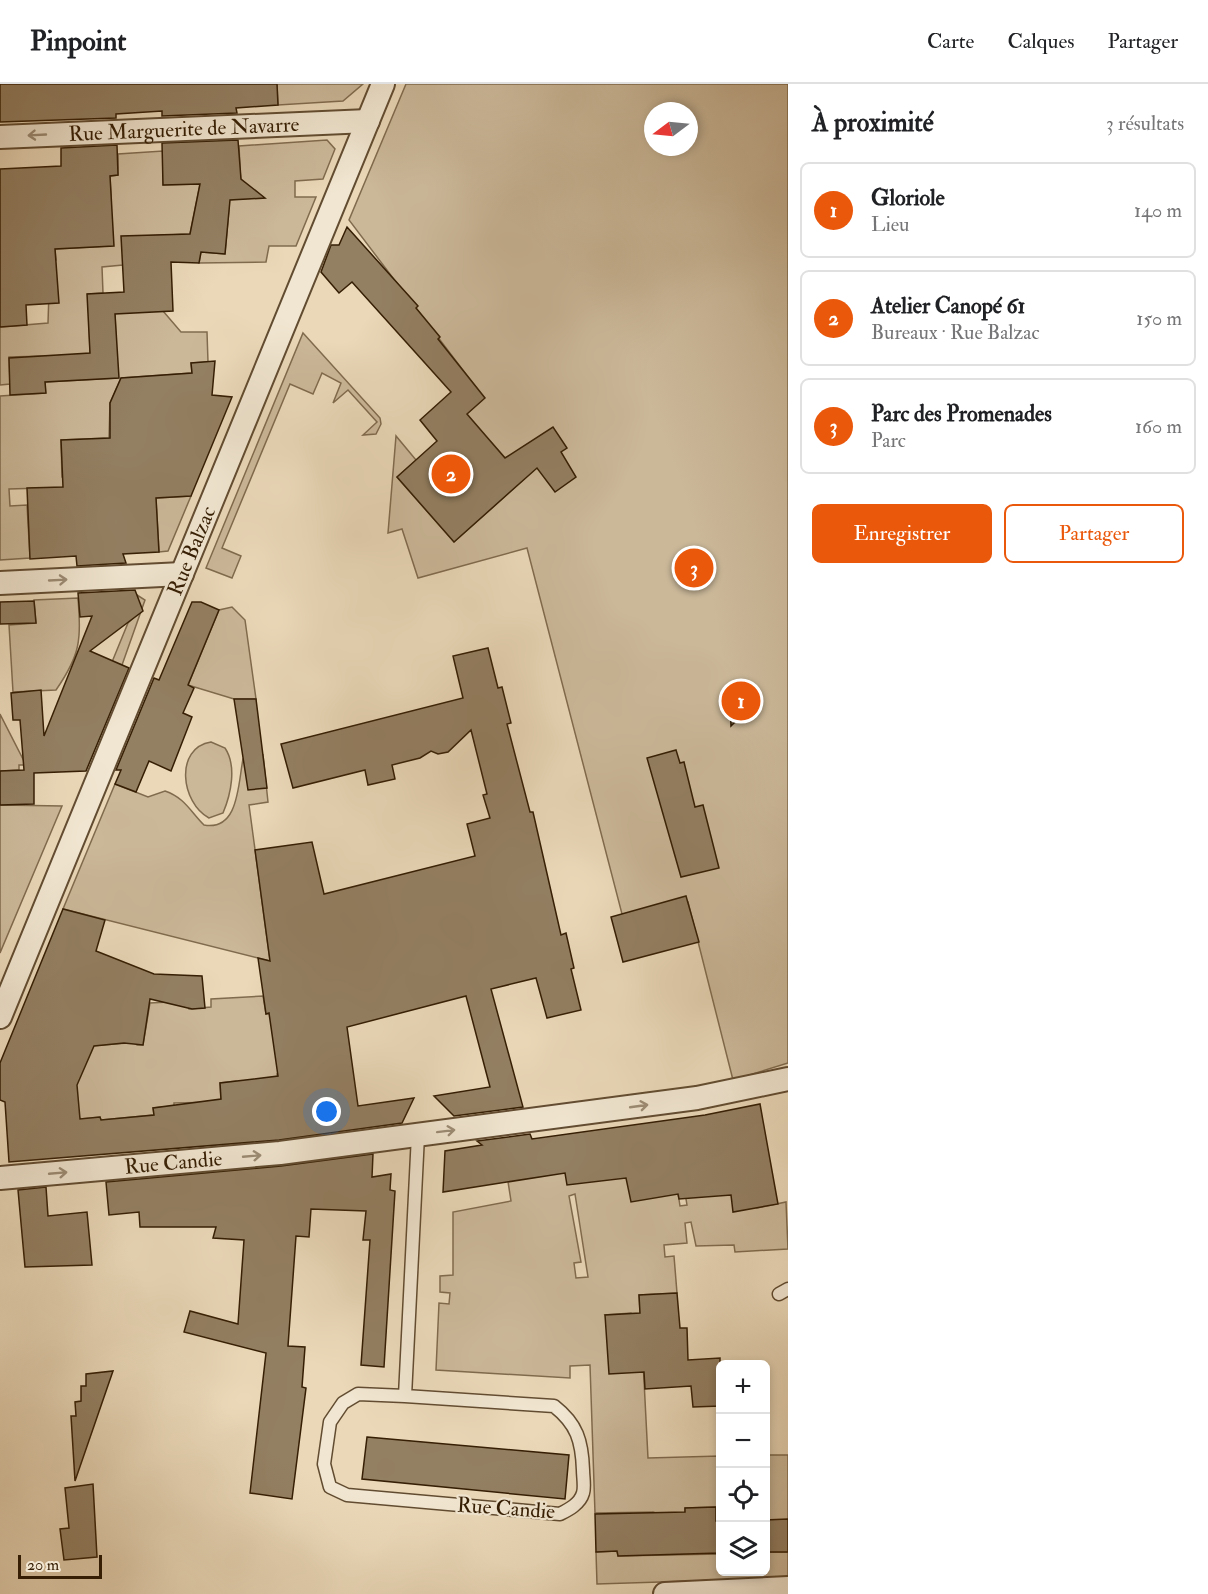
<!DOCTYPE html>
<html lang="fr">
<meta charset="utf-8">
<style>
:root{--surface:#fff;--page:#f2f2f2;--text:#202124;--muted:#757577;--line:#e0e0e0;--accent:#ea580c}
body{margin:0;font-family:"IM FELL Double Pica",serif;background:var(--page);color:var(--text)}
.controls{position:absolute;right:18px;bottom:18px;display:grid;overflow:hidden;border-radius:9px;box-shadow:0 3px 9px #0003}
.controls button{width:54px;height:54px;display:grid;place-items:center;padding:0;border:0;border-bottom:2px solid var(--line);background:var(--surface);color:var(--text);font:30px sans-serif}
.compass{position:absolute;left:644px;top:18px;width:54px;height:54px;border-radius:50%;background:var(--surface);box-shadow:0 3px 9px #0003;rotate:254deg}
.scale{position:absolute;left:18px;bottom:15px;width:84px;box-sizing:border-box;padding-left:6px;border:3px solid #351e04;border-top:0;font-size:16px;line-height:21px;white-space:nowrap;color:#351e04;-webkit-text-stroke:4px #f1e6d1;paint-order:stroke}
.you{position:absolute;left:327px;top:1028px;width:21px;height:21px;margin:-15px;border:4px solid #fff;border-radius:50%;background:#1a73e8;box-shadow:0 0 0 9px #1a73e833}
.badge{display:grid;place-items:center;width:39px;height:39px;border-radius:50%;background:var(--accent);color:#fff;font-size:20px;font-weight:700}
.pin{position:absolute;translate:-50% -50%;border:3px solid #fff;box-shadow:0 2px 6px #0006}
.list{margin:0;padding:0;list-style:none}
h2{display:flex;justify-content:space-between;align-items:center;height:78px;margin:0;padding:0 24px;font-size:26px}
h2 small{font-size:20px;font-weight:400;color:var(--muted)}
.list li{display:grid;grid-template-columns:39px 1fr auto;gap:18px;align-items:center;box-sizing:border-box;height:96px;margin:0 12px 12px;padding:0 12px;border:2px solid var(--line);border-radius:9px}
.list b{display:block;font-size:22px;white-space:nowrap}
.list p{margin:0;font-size:20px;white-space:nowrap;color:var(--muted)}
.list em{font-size:20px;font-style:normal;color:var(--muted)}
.actions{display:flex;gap:12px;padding:18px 24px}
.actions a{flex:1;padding:14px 0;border:2px solid var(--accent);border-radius:9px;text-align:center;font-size:21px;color:var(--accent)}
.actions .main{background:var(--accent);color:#fff}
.icon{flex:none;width:33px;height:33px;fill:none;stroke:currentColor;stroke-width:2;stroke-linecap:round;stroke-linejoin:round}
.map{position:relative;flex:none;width:788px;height:1510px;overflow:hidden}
header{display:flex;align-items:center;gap:36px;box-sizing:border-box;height:84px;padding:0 30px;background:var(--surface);border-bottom:2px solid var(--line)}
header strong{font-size:28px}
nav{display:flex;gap:33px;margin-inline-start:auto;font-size:21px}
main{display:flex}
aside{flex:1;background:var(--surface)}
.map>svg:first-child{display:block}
.green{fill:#cbb899;stroke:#806b4e;stroke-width:1.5;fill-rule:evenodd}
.building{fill:#937f62;stroke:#351e04;stroke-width:1.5}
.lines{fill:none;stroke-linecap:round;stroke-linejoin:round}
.lane-casing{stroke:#624c31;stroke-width:15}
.street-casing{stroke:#624c31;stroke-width:26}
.lane{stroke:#f1e6d1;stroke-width:12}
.street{stroke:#f1e6d1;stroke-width:22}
.oneway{stroke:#9c8c75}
.labels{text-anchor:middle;stroke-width:4.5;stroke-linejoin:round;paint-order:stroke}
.street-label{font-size:21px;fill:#351e04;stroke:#f1e6d1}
</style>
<header>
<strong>Pinpoint</strong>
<nav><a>Carte</a><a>Calques</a><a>Partager</a></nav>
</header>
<main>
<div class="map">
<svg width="788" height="1510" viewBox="0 0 788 1510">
<rect width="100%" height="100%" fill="#ead8b8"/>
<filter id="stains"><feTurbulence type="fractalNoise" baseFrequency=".00333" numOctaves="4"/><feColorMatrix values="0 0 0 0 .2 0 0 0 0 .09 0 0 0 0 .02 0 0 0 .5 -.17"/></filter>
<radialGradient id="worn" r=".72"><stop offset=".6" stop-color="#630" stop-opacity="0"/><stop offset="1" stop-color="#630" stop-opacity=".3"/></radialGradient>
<g class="green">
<path d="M277,0H363L343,17L278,21Z"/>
<path d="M406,0H788V979L733,996L688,818L663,825L622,830L527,464L418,494L402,445L388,449L396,352L431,394L428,396L413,379L397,393L454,458L524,395L491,358L459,337L484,314L349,136ZM653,27H689V63H653Z"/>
<path d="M327,56L335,65L323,95L295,97V113H316L296,162H269L266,178L199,179L201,168L225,170L229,125L223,116L255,114L241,103L239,62Z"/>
<path d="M163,67V101L200,100L190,150L145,152L123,181L102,183L103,209L88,210L90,269L47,289L45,272L9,273L10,300L0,301V243L48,239L50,177L56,176L55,165L108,162L106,113L111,112L110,92L118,91V70Z"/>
<path d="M115,227H163L181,248H207L208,278L191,279L192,289L121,294L110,319L109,354L61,356L62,393L91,392L113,402L9,405L10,422L27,421L30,474L0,476V312L45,309V298L117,294Z"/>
<path d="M303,249L380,334L381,340L376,350L363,351L377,338L348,306L333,319L341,299L322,289L313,310L290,300L222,464L241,472L232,494L206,484Z"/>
<path d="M191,412L168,467L159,468L156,414Z"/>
<path d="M137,511L145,516L122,581L112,578L128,539L141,526Z"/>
<path d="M78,514C81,556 81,570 56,606L13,608L9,541L36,539L34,516Z"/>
<path d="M232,523L245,536L256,615H234L188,601L219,526Z"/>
<path d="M0,630L26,681H19V686L0,687Z"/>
<path d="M211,658L225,664C237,682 231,710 223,729L209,734C181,719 174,664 211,658Z"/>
<path d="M263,671L268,718L249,721L270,877L63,825L115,700L148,713L165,707C185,714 190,727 204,741C239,747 238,700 243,675Z"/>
<path d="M0,721L62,722L0,869Z"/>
<path d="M263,912L266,930L277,929L286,989L277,990L279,1013L238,1016L236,997L220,999L221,1018L174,1019V1022L153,1024L154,1031L101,1036L100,1033L80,1035L64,989L90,962L127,959L136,949L137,961H143L150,919L188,917L189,925L211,923V915Z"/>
<path d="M502,1059L516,1096L672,1070L680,1122L687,1121L684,1103L731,1111L757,1124L786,1118L788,1165L735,1168L734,1161L696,1162L691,1138L685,1139L687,1159L664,1161L665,1173L674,1172L677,1209L639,1211L641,1246H633L631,1229L605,1231L643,1277L648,1374L720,1372V1437H716V1423L685,1424V1439L653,1428L595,1429L590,1281L570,1282V1294L436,1286L439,1219L449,1220L450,1209L440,1208V1192L453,1191V1128L511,1117ZM575,1110L588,1193L576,1194L574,1179L581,1178L569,1112Z"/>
<rect x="766" y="1371" width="22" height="65"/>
<path d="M617,1467L618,1472L720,1470V1488H766V1468H788V1494L597,1500L596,1468Z"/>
</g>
<g class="building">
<path d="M0,0H277L278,21L236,24L237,29L162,32V27L116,30V34L0,38Z"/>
<path d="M238,56L241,95L265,114L230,116L225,170L201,168L199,179L171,178L173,227L115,230L119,294L45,298L46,309L10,311L9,274L90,269L87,210L124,208L121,152L190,150L200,100L163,101L162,59Z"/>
<path d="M117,61L118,91L110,92L114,162L55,165L59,219L26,221L27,241L0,243V85L61,82V64Z"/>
<path d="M347,143L418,222L416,224L440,253L438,255L485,314L467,330L505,374L553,343L567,364L561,368L576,393L555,408L537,384L454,458L397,393L437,357L420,336L451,308L352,198L339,209L321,188L331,161H339Z"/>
<path d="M215,277L212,311L232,313L191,412L156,414L159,468L123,470L126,479L77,482L76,472L30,475L27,404L63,403L61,356L110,354V319L121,294L192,289L191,279Z"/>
<path d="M135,506L143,527L90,567L129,584L86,687L34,689V720L0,721V687L24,686L20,636H13L11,609L41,606L44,652L92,532L80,533L78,509Z"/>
<path d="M34,517L36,539L0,540V518Z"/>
<path d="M192,518H201L219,526L188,601L194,604L183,629L192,633L171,687L149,677L136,708L115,700L121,686H116L154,594L159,596Z"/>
<path d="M488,564L498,604L502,603L511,639L507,640L530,728H533L561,851L566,849L574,884L571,885L581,926L547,934L536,894L491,905L523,1023L454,1032L434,1012L490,1003L466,912L347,943L358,1022L414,1014L402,1039L279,1056L9,1078L5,1018L0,1016V979L63,825L105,836L96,867L154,890L202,892L205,924L192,925L150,915L143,961L124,959L94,962L77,1001L80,1035L100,1033L101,1036L154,1031L153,1024L221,1015L220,999L278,992L269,929L266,930L258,874L270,877L255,766L312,758L324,810L475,772L467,740L490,734L483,711L487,710L471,646L448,668L438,670L431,667L420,674L392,681L395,695L368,701L365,686L293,704L281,660L463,614L453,572Z"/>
<path d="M741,607L749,608L752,621L731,642L730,611Z"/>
<path d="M234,615H256L267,704L248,706Z"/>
<path d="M676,666L680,679L684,678L695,723L703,721L719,784L681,793L647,674Z"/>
<path d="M686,812L699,858L623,878L611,833Z"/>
<path d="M760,1020L778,1120L733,1128L731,1111L679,1115L678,1110L631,1118L626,1094L567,1101L565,1089L443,1108L445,1067L482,1061L477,1057L530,1050L532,1055L705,1031Z"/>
<path d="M373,1070L372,1093L391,1090L390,1106L395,1107L384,1283L361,1281L370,1156H363L366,1127L311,1125L309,1153L296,1152L288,1262L305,1263L302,1303L306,1304L292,1415L250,1409L266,1269L184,1248L190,1227L238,1240L244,1156L213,1154L216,1143H140L139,1128L109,1131L106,1098L281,1082Z"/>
<path d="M46,1103L48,1132L87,1128L92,1181L25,1183L18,1106Z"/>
<path d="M677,1209L680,1244H687L688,1276L720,1274V1322L693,1323L691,1302L645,1305L644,1288L609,1290L605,1231L640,1229L639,1211Z"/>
<path d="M113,1287L75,1397L71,1332H76L75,1318L81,1317V1302H86V1290Z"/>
<path d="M367,1353L569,1371L565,1415L362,1395Z"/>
<path d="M93,1400L97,1473L64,1476L60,1445L69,1444L65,1404Z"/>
<path d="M716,1423V1437H720V1469L618,1472L617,1467L596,1468L595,1430L685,1428V1424Z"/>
<path d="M788,1435V1468H765V1436Z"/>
</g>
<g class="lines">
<defs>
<g id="lane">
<path d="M779,1210L788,1205"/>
<path d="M405,1312L554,1322C577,1340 582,1357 583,1386C583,1393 585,1403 583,1409C580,1420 568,1426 560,1430L347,1411L330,1403L324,1380L330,1338L343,1319L358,1310L405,1312L418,1051"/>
</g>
<g id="street">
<path id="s1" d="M0,53L368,37"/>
<path d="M0,499L182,490"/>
<path id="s2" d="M0,933L383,0"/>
<path id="s3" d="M0,1094L280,1069L697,1014L788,995"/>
<path d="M665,1510L788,1504"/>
</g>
</defs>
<use href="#lane" class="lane-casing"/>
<use href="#street" class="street-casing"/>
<use href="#lane" class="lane"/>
<use href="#street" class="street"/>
</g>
<defs><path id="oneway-shaft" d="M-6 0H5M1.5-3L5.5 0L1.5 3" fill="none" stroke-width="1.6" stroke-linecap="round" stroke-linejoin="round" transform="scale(1.5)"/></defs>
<g class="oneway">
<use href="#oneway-shaft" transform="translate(37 51) rotate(177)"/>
<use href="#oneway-shaft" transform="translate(58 496) rotate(-3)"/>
<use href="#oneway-shaft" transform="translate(639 1022) rotate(-8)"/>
<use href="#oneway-shaft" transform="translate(446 1047) rotate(-7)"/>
<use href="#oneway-shaft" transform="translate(252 1072) rotate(-5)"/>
<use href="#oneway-shaft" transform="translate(58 1089) rotate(-5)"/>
</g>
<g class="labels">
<g class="street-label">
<text dy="7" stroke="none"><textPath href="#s1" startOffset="184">Rue Marguerite de Navarre</textPath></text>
<text dy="7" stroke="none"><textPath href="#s2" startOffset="504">Rue Balzac</textPath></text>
<text dy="7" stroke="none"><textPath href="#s3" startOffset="174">Rue Candie</textPath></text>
<text transform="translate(506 1424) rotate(4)" y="7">Rue Candie</text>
</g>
</g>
<rect width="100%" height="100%" filter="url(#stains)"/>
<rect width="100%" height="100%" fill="url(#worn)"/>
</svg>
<div class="controls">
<button>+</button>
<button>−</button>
<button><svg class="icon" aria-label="locate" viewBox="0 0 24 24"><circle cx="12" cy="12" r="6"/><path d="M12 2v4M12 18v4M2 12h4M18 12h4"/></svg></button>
<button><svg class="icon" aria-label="layers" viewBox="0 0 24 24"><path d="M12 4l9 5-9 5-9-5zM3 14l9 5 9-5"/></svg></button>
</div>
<svg class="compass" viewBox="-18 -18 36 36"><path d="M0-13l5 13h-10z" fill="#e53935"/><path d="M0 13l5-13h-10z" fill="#757577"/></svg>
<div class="scale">20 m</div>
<div class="you"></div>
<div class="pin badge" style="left:741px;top:617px">1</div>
<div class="pin badge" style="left:451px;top:390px">2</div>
<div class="pin badge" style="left:694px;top:484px">3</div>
</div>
<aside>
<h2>À proximité<small>3 résultats</small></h2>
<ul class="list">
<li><span class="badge">1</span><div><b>Gloriole</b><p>Lieu</p></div><em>140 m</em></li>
<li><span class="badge">2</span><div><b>Atelier Canopé 61</b><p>Bureaux · Rue Balzac</p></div><em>150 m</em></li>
<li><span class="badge">3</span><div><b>Parc des Promenades</b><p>Parc</p></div><em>160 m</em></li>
</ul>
<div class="actions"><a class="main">Enregistrer</a><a>Partager</a></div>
</aside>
</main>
